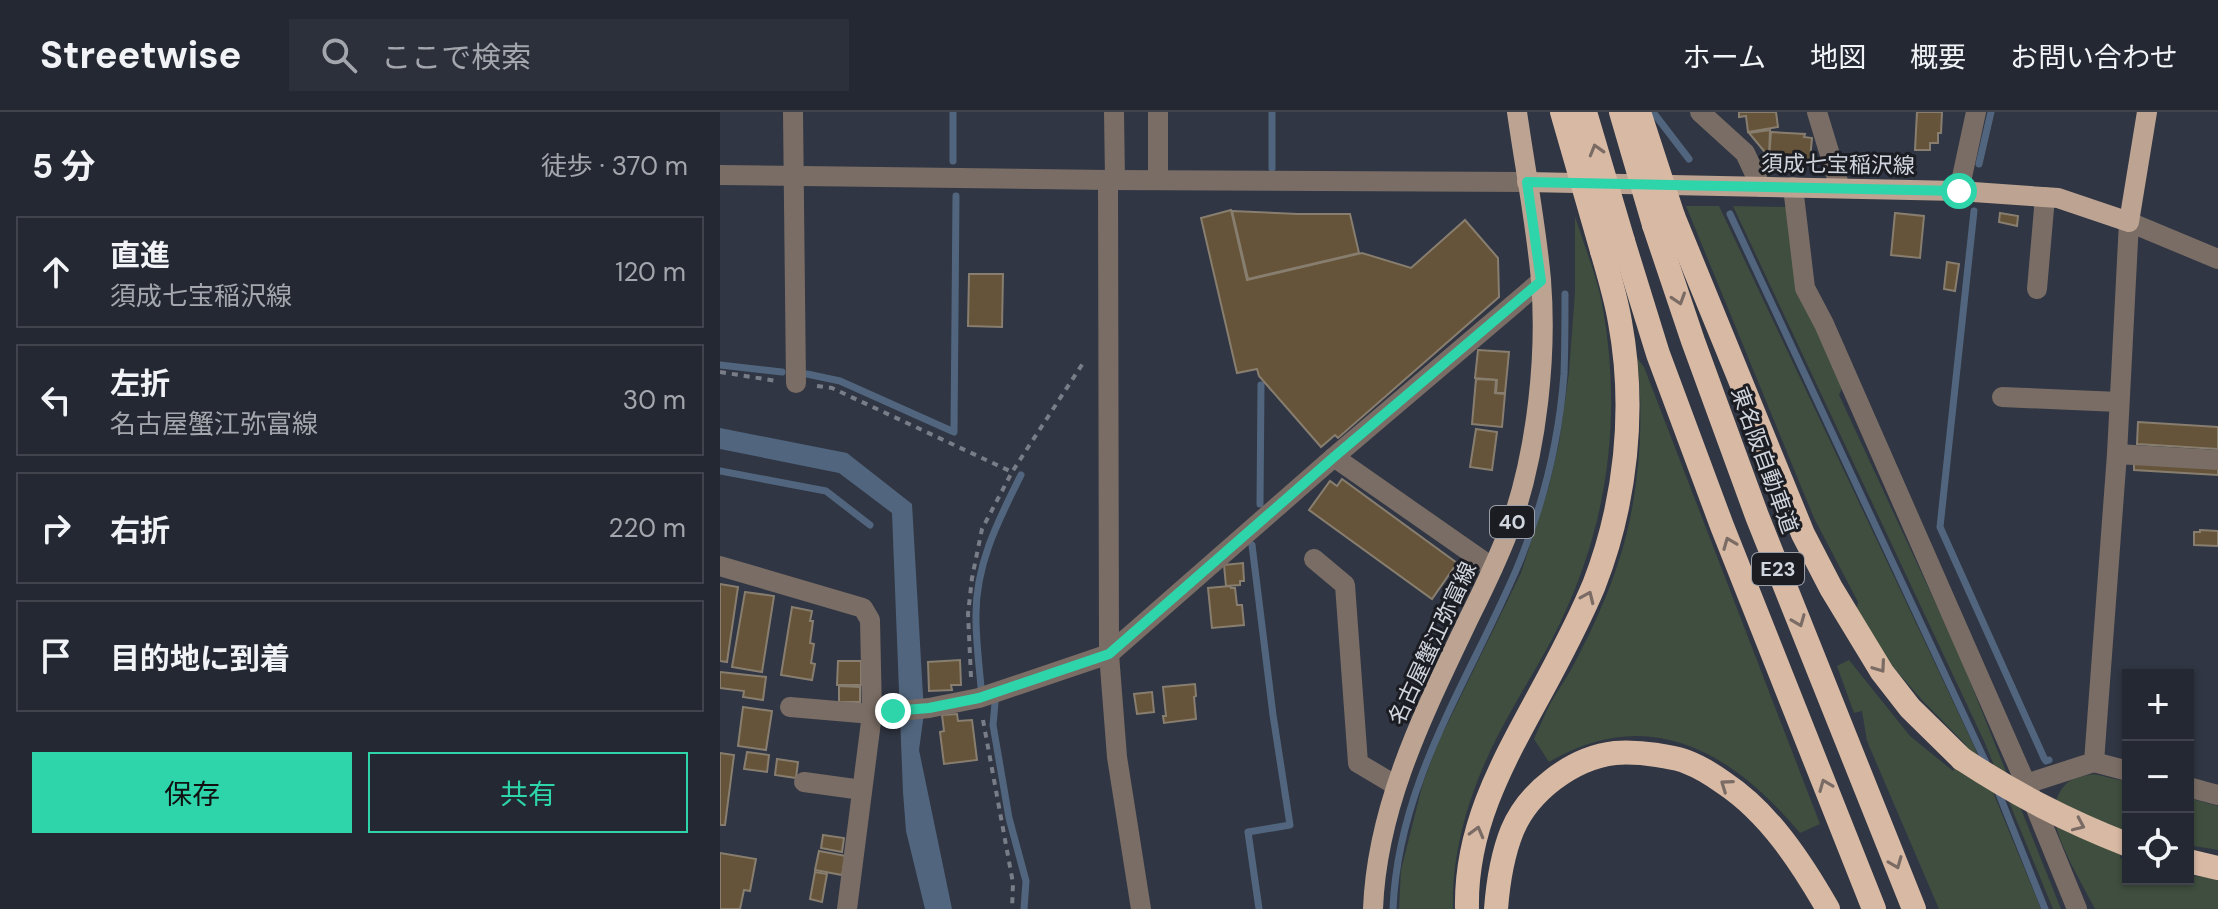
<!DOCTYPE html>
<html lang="ja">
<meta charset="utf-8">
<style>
:root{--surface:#242832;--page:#2c303a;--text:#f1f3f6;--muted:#a3a6ac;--line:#41444d;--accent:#2ed4aa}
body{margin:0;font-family:"DM Sans","Noto Sans JP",sans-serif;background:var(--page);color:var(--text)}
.controls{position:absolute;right:24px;bottom:24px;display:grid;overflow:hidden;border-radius:0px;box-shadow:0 2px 6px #0004}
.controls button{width:72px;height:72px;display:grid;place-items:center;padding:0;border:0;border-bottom:2px solid var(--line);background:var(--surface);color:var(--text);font:40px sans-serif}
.stop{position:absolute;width:24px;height:24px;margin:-18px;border:6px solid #2ed4aa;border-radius:50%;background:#fff}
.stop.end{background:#2ed4aa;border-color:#fff;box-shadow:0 2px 8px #0008}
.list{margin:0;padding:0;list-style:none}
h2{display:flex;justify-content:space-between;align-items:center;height:104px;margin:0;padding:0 32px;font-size:34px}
h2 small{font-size:26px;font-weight:400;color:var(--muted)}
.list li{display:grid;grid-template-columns:52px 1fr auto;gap:24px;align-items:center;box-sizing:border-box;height:112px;margin:0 16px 16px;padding:0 16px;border:2px solid var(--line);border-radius:0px}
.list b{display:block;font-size:30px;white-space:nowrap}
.list p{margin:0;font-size:26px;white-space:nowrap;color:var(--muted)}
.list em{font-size:26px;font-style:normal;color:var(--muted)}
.actions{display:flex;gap:16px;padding:24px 32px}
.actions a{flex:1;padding:18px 0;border:2px solid var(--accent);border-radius:0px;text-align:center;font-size:28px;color:var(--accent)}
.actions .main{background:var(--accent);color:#111}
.icon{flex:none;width:44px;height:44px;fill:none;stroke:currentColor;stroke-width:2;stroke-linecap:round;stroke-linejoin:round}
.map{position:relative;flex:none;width:1498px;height:797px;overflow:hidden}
header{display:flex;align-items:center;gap:48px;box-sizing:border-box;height:112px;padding:0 40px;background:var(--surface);border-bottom:2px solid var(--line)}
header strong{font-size:38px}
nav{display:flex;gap:44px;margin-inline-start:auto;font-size:28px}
.search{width:560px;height:72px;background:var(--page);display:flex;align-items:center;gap:20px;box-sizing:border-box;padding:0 28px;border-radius:0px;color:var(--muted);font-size:30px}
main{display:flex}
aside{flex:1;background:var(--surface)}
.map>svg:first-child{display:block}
.green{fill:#3f4e3f}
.water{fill:#51667e}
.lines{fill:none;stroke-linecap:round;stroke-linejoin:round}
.stream{stroke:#51667e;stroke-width:7}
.building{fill:#655439;stroke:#887e6f;stroke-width:2}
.path{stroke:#787d88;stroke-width:4;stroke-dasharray:6 6;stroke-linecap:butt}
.minor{stroke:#7a6d65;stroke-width:20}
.major{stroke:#bda492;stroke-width:20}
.highway{stroke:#d8b9a4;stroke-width:24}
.highway-bridge{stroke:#d8b9a4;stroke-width:24}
.oneway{stroke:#7a6b64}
.route{stroke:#2ed4aa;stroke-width:10}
.labels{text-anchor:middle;stroke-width:6;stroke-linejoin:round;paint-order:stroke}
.shield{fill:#1b1d23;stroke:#9a9ea6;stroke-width:2}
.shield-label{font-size:20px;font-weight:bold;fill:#d1d5de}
.street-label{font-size:22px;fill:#d1d5de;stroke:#1b1d23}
</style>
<header>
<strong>Streetwise</strong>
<div class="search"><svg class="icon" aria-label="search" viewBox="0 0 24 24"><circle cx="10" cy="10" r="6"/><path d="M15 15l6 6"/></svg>ここで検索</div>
<nav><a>ホーム</a><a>地図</a><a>概要</a><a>お問い合わせ</a></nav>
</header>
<main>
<aside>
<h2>5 分<small>徒歩 · 370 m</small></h2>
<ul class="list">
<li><svg class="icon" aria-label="ahead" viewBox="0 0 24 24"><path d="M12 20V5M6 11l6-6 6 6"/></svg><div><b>直進</b><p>須成七宝稲沢線</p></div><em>120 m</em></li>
<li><svg class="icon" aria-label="left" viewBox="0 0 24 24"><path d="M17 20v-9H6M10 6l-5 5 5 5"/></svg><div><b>左折</b><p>名古屋蟹江弥富線</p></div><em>30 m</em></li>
<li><svg class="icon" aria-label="right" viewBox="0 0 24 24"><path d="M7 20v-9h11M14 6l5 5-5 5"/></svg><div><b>右折</b></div><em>220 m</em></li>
<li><svg class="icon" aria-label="arrive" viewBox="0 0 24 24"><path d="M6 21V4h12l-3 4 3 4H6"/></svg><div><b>目的地に到着</b></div></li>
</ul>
<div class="actions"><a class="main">保存</a><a>共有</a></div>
</aside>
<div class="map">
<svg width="1498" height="797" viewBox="0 0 1498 797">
<rect width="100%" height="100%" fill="#303643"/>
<g class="green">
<path d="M966,94H999L1254,634L1321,797H1219L1147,629L1142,599L1134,601L1117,554L1129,548L1190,624L1233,659L1246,633L1202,588L1166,547L1136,500L1138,490L1094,406Z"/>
<path d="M1013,94L1066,95L1123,274L1119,283L1239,542L1341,797H1333L1264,629Z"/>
<path d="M855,104C864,134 878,166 883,197C902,304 888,412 840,511C824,545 802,578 784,612C754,667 731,733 733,797H679L681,758L703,671L718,631L801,461L829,374L839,331L849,261L855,180Z"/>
<path d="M917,246L924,255L1100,712L1080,721C1012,640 930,591 829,650L814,627C819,616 824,604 829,594C837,579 847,566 854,552C872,518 889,481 900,445C919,387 925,306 917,246Z"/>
<path d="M1374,662L1408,670V720H1405L1400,746L1408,749V767H1468V763L1498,767V797H1375C1363,773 1336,729 1334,703C1333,694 1338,680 1345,673C1351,666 1364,664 1374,662Z"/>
<path d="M1468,686L1498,694V738L1468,733Z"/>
</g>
<path class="water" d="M0,316L127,341L192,392L204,601L199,638L232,797H205L186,719L183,680L172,401L119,361L0,337Z"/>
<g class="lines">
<g class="stream">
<path d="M233,0V49"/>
<path d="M552,0V56"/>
<path d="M933,0L969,47"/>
<path d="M1259,52L1271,0"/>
<path d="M1254,99L1220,415L1324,646L1326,649L1329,648"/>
<path d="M1010,102L1268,655"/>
<path d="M0,253L62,260"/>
<path d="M87,262L120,269L234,320L236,84"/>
<path d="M0,359L106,379L150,413"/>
<path d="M540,392L541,273"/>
<path d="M532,433L553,603L570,713L528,720L539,797"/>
<path d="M261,575C259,552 256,529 256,506C255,453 278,409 301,363"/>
<path d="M275,591L273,613L289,706L306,769L304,797"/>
<path d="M1277,677L1325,797"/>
<path d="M673,797C678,670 749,569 797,456C823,394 839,329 844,262C845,235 845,209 845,182"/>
</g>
</g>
<g class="building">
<path d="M1019,0H1056L1058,15L1028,20L1026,4L1019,5Z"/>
<path d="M1197,0H1222L1221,21H1218V31H1210V38H1195Z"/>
<path d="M1050,18L1049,45L1029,21Z"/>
<path d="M1051,20L1085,22L1084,25L1092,26L1090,48L1049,46Z"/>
<path d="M511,98L527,168L642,141L691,156L745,108L778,146L779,185L618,326L615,323L601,335L539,264L537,257L517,261L481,106Z"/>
<path d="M512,99L578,102H630L639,141L528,167Z"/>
<path d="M1175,101L1204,104L1200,146L1171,143Z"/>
<path d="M1280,101L1298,104L1297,114L1279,110Z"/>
<path d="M1227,150L1239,152L1235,179L1224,177Z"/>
<path d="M249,162H283L282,215L248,214Z"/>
<path d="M758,238L789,240L785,281H776L777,268L755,266Z"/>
<path d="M756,267L776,268L775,281L785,282L782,315L752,312Z"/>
<path d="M1418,310L1498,315V337L1417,332Z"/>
<path d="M756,317L777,320L772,358L750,355Z"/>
<path d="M1414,351L1498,356V363L1414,358Z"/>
<path d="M622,367L737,451L712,487L589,398L610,369L617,374Z"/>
<path d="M1480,418L1498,419V434L1474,433V420H1480Z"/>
<path d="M523,451L524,469H520V473L506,474L504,453Z"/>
<path d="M0,472L18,475L7,550L0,549Z"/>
<path d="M510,474L511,476H515L517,493H522L524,513L492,516L488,476Z"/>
<path d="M25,480L54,484L42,560L12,555Z"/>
<path d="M72,495L92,499L90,509H93L90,531L94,532L91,551L95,552L92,568L61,563Z"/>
<path d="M240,548L241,573H231L232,578L209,579L208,550Z"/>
<path d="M118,549H141V573H117Z"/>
<path d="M0,560L46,565L43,588L23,585L24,579L0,576Z"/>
<path d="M475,572L476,584L474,585L476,607L444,611L443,604H446L443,575Z"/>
<path d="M119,574L140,575V590H119Z"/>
<path d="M432,580L434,600L417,602L414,582Z"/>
<path d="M23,595L52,599L46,638L18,634Z"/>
<path d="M237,602L238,609L252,608L257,648L224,652L220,620L224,619L222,603Z"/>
<path d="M27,640L49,643L47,660L24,657Z"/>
<path d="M0,641L14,643L5,713H0Z"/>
<path d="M57,647L78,650L76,666L55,663Z"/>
<path d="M103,723L124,726L122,740L101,736Z"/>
<path d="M99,739L126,744L122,763L95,758Z"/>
<path d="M0,741L36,747L30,779L24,778L20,797H0Z"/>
<path d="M95,760L107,762L102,790L90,787Z"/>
</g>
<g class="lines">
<g class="path">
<path d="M0,260L57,269"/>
<path d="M97,274L112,276L292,360"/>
<path d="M251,565L248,502L252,466L262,417L292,360L365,248"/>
<path d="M263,608L293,771L292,797"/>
</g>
<g class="minor">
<path d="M73,0L76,271"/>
<path d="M394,0L395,68"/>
<path d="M980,0L1025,41L1041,75"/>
<path d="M1097,0L1120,76"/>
<path d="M0,63L388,68L807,70"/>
<path d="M388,68L389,542L397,645L421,797"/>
<path d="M438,68V0"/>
<path d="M1073,75L1085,176L1104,212L1306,672L1357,797"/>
<path d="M1239,79L1256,0"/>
<path d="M1317,177L1325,85"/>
<path d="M1282,285L1399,290"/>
<path d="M1397,342L1498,348"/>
<path d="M614,345L773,456"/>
<path d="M594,447L625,473L638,651L675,673"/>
<path d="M0,454L143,496L150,508L152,602L127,797"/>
<path d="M70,595L152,602L209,596L259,586L389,542L614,345L821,169"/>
<path d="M1374,650L1408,659"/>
<path d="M84,670L142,678"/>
<path d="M1306,672L1374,650L1397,342L1409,110L1498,147"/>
<path d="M1468,675L1498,683"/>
</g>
<g class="major">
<path d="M807,70L1239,79L1338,86L1409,110L1427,0"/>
<path d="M653,797C657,692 705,599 749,506C765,474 781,441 793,407C817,335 827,244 821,168C816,112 805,56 797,0"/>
</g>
<g class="highway">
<path d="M953,104L1083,422L1111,476L1162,560L1190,596L1242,647"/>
<path d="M934,113L973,229L1037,404L1194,797"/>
<path d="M903,129L938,242L1002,414L1154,797"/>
<path d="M1468,749L1498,756"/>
<path d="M747,797C745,709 789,640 829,565C845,535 861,504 874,473C906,391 916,297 900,210C896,186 889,163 882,139"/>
<path d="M776,797C778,771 782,744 792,719C808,680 852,646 895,641C909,640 923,641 937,643C947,645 958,646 967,650C980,655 993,663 1004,671C1049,701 1081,750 1108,797"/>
</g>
<g class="highway-bridge">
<path d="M842,0L882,139"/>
<path d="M865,0L903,129"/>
<path d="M901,0L934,113"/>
<path d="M919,0L953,104"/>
<path d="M1242,647C1297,683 1345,708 1406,732"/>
</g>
</g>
<defs><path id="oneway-chevron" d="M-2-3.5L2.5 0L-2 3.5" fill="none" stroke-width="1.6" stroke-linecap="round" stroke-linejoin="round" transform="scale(2)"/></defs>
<g class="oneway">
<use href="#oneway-chevron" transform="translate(876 38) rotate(-106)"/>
<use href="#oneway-chevron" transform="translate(959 187) rotate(72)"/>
<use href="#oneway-chevron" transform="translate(1009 431) rotate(-112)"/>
<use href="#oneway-chevron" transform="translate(868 485) rotate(-66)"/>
<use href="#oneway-chevron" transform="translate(1079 509) rotate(68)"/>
<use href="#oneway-chevron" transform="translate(1160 555) rotate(55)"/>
<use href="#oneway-chevron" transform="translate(1006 673) rotate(-145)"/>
<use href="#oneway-chevron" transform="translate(1105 673) rotate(-112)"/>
<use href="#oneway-chevron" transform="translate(1359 713) rotate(24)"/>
<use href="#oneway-chevron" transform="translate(757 720) rotate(-75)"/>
<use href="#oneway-chevron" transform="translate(1176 751) rotate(68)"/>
</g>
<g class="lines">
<path class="route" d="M173,599L209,596L259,586L389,542L614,345L821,169L807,70L1239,79"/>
</g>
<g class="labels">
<g class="shield">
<rect x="770" y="394" width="44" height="32" rx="6"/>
<rect x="1032" y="441" width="52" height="32" rx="6"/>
</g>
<g class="shield-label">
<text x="792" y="417">40</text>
<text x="1058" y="464">E23</text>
</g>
<g class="street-label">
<text transform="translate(1118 52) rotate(1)" y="8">須成七宝稲沢線</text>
<text transform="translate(1045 348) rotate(70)" y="8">東名阪自動車道</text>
<text transform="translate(712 531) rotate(-65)" y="8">名古屋蟹江弥富線</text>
</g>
</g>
</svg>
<div class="controls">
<button>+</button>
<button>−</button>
<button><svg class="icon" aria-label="locate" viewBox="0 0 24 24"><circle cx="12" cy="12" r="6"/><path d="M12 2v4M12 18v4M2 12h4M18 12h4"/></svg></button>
</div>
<div class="stop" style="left:1239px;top:79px"></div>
<div class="stop end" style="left:173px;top:599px"></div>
</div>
</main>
